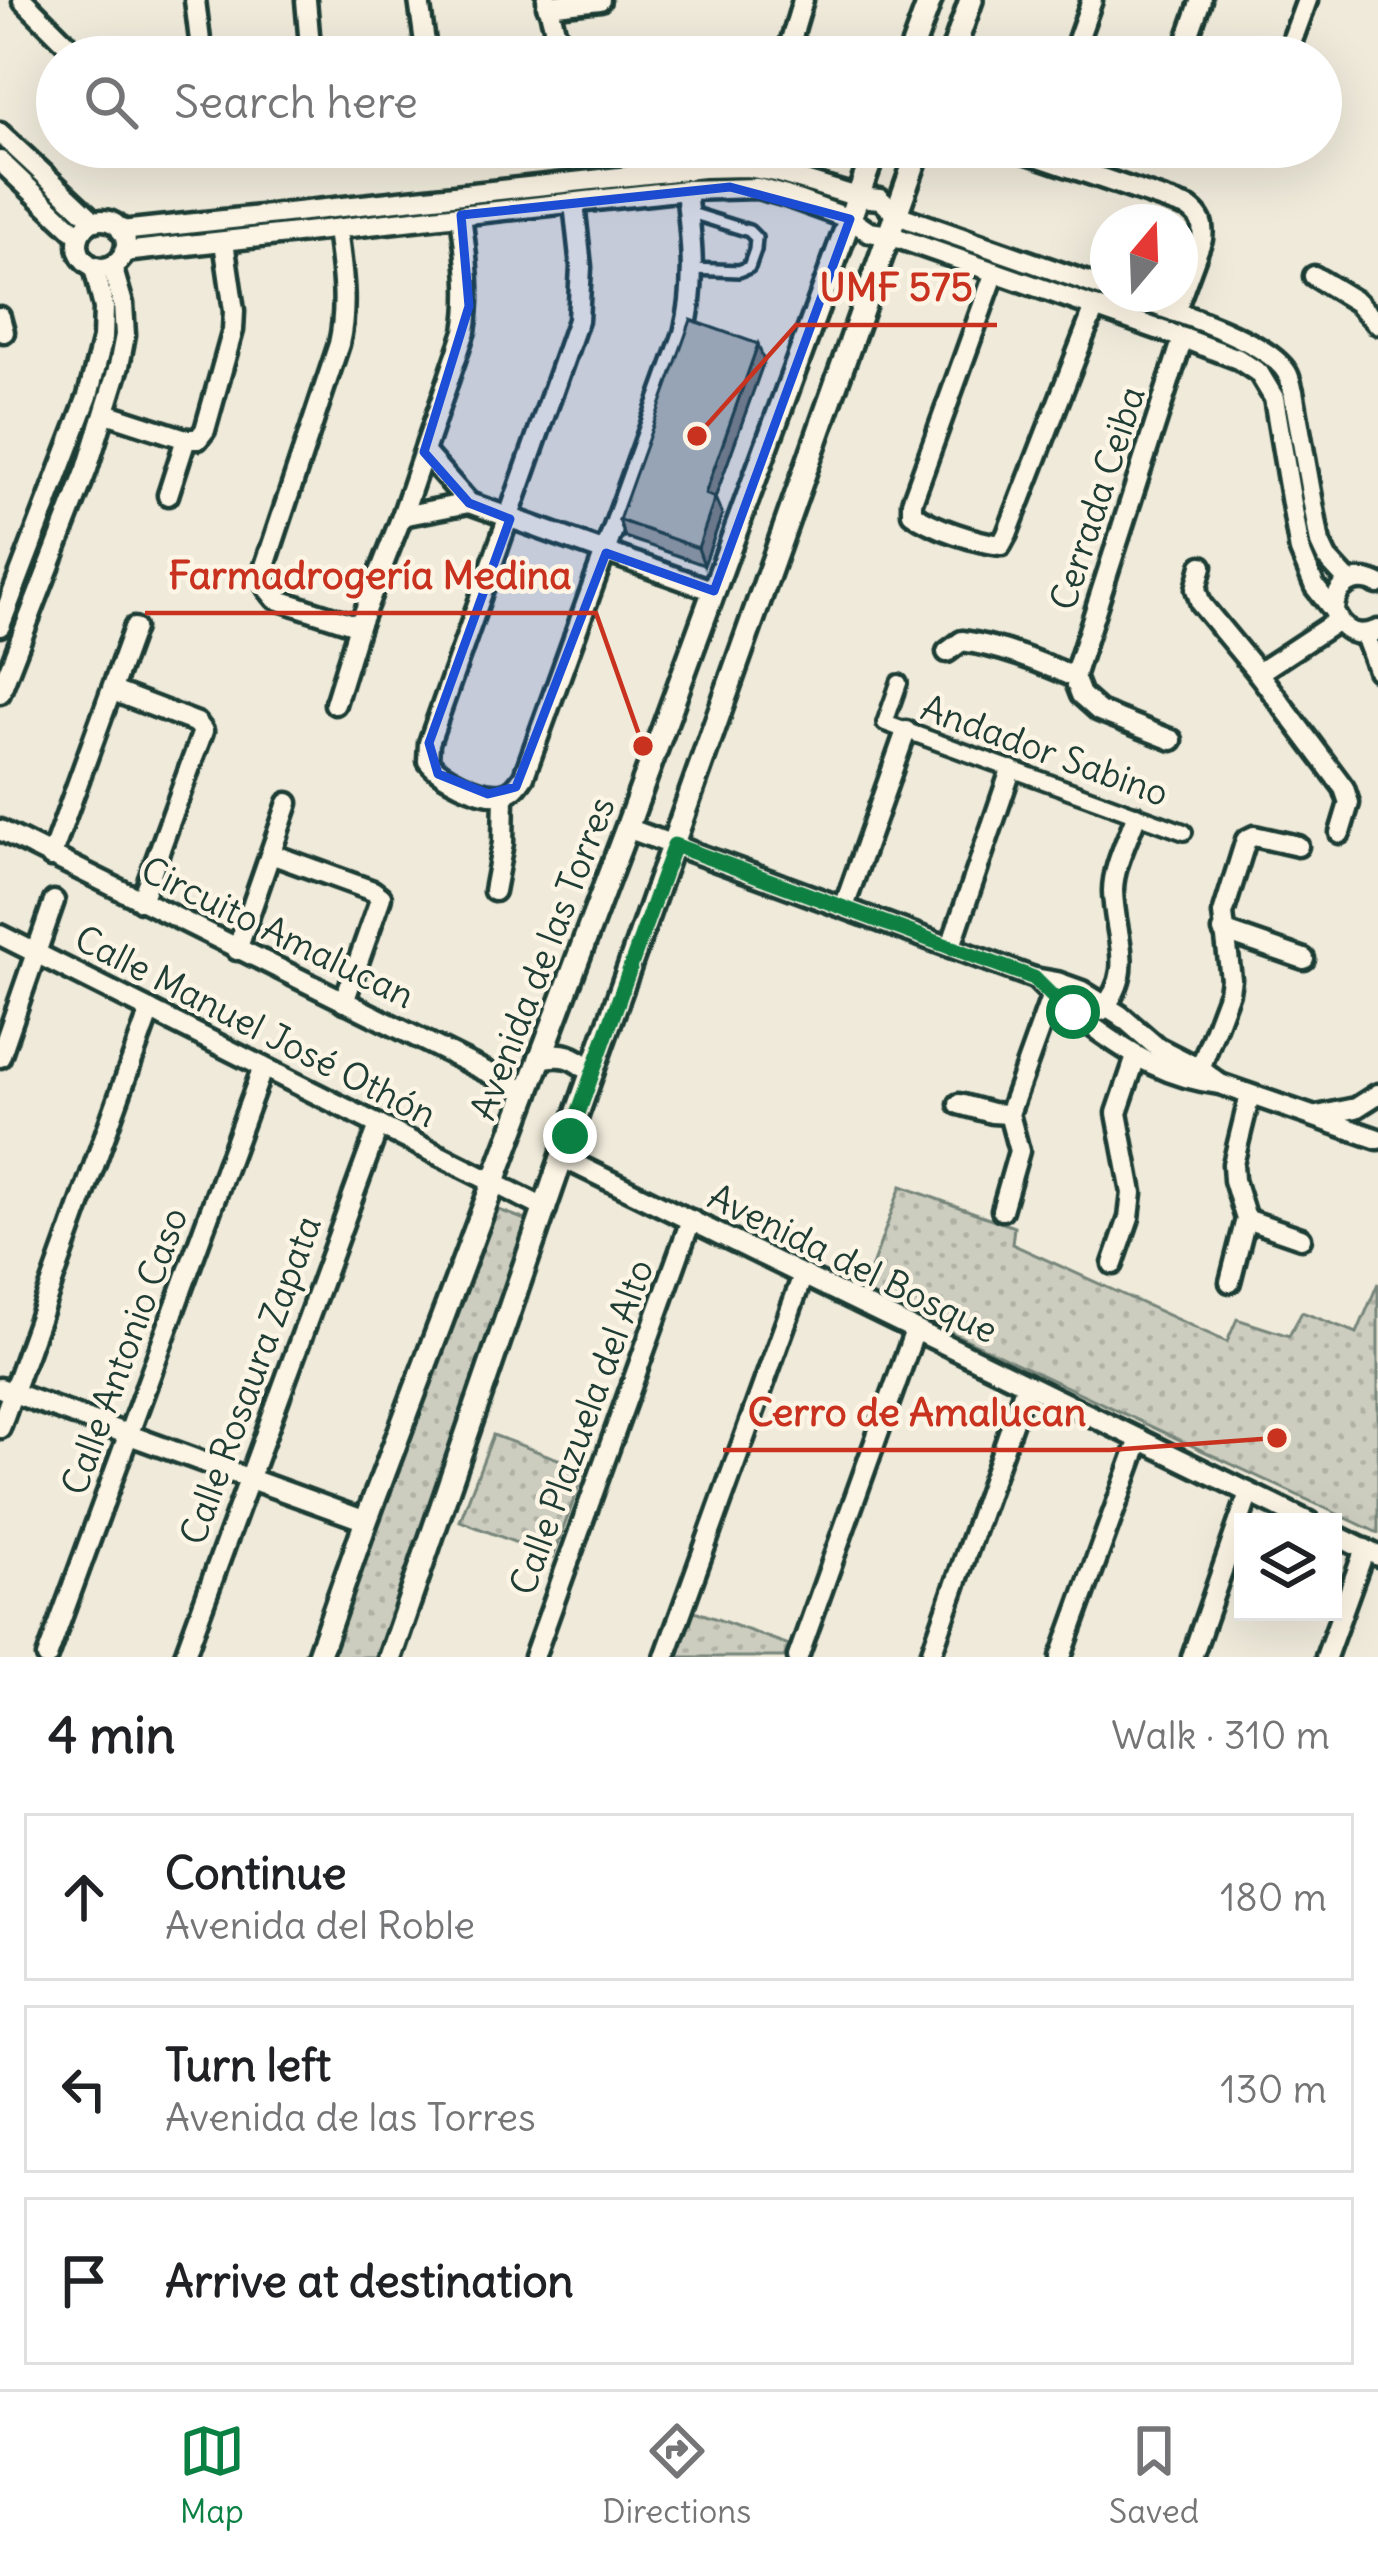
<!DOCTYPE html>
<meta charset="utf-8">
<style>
:root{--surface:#fff;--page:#f6f6f6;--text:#202124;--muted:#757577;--line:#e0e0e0;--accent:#0b8043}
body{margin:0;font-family:Delius,sans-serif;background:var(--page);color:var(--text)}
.controls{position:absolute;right:36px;bottom:36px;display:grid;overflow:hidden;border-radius:0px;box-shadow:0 12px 48px #0002}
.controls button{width:108px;height:108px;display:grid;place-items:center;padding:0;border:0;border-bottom:3px solid var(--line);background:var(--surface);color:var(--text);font:60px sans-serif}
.compass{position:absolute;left:1090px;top:204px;width:108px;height:108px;border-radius:50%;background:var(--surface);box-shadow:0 12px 48px #0002;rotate:19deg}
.stop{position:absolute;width:36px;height:36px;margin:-27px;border:9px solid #0b8043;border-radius:50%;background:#fff}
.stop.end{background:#0b8043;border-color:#fff;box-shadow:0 3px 12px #0008}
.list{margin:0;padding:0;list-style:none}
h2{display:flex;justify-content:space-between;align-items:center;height:156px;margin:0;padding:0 48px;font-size:51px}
h2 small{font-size:39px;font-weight:400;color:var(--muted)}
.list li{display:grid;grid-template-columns:78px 1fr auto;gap:36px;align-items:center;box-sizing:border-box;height:168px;margin:0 24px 24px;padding:0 24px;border:3px solid var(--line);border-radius:0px}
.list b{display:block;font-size:45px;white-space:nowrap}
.list p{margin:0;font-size:39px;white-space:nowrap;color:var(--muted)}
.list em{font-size:39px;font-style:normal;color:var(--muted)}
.icon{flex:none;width:66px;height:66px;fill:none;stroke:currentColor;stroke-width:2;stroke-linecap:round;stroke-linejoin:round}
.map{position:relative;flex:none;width:1378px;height:1657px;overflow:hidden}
.search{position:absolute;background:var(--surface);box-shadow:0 12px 48px #0002;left:36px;right:36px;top:36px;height:132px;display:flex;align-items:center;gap:30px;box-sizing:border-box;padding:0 42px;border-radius:66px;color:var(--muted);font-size:45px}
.sheet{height:732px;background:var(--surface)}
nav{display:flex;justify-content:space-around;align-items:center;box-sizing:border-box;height:168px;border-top:3px solid var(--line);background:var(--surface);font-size:33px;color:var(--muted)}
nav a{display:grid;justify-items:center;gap:6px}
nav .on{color:var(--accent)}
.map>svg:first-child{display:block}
.grass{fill:url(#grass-dots);stroke:#76857a;stroke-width:3}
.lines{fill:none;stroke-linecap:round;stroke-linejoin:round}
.service-casing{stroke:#1f3d34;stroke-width:18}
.pedestrian-casing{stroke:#1f3d34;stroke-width:22}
.minor-casing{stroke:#1f3d34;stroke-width:27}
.tertiary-casing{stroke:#1f3d34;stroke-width:30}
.service{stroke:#fcf5e5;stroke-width:9}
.pedestrian{stroke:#fcf5e5;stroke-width:14}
.minor{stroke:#fcf5e5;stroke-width:18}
.tertiary{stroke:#fcf5e5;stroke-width:21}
.wall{fill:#9c9f95;stroke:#1f3d34;stroke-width:3}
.shaded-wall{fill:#7f8279;stroke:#1f3d34;stroke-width:3}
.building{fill:#b5b9ad;stroke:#1f3d34;stroke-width:3}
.route{stroke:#0b8043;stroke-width:15}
.marked{fill:#1d4ed8;fill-opacity:0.2;stroke:#1d4ed8;stroke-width:9;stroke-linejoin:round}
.labels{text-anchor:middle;stroke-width:9;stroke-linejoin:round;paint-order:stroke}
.street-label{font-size:36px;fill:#1f3d34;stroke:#fcf5e5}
.leader{fill:none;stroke:#c8321e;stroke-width:4.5}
.callout-dot{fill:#c8321e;stroke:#fcf5e5;stroke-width:4.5}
.callout-label{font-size:39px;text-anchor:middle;font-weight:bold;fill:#c8321e;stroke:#fcf5e5;stroke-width:9;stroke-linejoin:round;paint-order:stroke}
</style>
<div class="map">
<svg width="1378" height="1657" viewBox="0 0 1378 1657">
<defs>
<pattern id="grass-dots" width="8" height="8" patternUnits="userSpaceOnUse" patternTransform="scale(3)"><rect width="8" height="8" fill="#cccdbf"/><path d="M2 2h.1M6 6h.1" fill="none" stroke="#afb1a5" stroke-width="1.8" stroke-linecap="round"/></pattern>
</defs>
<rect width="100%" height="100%" fill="#efeada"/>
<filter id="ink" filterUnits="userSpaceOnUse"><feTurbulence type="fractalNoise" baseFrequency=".00833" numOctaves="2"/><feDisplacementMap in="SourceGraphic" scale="24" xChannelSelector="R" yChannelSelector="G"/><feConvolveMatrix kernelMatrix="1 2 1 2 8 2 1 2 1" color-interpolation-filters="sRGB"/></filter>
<g filter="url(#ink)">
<g class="grass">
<path d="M901,1186L1014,1227L1012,1244L1227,1342L1237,1319L1289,1336L1302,1312L1357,1333L1378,1283V1533L863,1291Z"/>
<path d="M499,1210L531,1222L381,1657H327L381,1520L477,1242Z"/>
<path d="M493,1435L585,1469L553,1557L460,1521Z"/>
<path d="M689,1609L789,1645L784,1657H673Z"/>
</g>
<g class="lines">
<defs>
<path id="service" d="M688,212L749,231L756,238L755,250L749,267L739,271L693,269"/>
<path id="pedestrian" d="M899,683L885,723L1184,832"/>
<g id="minor">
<path d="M23,0L80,57"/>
<path d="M195,0L202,57"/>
<path d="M306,0L311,57"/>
<path d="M419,0L427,57"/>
<path d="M547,0L562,57"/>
<path d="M547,6L600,0"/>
<path d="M1074,51L1092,0"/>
<path d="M786,57L803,0"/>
<path d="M1181,57L1201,0"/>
<path d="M1286,57L1307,0"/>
<path d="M0,133L94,221"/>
<path d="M1010,147L1189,208C1201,217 1204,224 1202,239L1175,312"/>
<path d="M0,161L79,236"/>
<path d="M574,203L581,267L578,320L429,743L428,761C439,776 480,797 501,794C512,793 518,785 524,776L684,333C697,285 691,238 686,190"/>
<circle cx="102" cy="244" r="24"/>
<path d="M337,229C342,269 348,305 339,344L263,572L267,588L276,599L359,626"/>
<path d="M121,231L703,168L746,167L775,172L858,197L880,199L897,215L1108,289"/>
<path d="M124,252L686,190L757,188L786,196L850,219L869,232L889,235L1183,338L1238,359L1259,373L1274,398L1300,551L1315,587L1334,611"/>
<path d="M995,272L912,502V513C932,528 976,542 1001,545L1007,534L1095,307"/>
<path d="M1314,276L1357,302L1378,324"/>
<path d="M1123,294C1162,308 1267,338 1287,373C1290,378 1291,385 1293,391L1320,543L1327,558L1349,582"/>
<path d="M0,317L4,332"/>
<path d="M106,413L186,439"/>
<path d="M424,452L469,503L714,591"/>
<path d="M168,495L186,439H198L205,430L233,330L234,311L224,242"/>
<path d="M402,516L469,503"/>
<path d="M1202,566L1196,589L1201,604L1258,673L1344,788L1349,803L1340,833"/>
<path d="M1378,584C1355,573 1335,585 1334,611C1342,632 1358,639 1378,630"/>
<path d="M0,626L88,396L103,338L104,308L94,267"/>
<path d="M1365,635L1378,670"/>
<path d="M947,652L962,641C1000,646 1039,662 1074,677L1081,695L1099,711L1172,740"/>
<path d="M1258,673L1337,621"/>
<path d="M1074,677L1183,338"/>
<path d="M113,691L197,723L203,731L141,901"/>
<path d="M0,693L87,469L119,366L125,335L123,304L112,266"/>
<path d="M335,704L359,626L402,516L465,331C472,292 466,255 461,215"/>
<path d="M627,828L1034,978L1057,982L1082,991L1120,1015L1157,1047L1200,1069L1220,1084"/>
<path d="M0,830L527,1092"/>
<path d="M271,854L373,891L381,897L344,1002"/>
<path d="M51,857L134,628"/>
<path d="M494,891L503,843L504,794"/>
<path d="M844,907L906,731"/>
<path d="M1223,931L1304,959"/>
<path d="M0,935L546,1209"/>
<path d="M951,946L1011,770"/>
<path d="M237,950L288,803"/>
<path d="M1035,978C1052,997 1072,1011 1093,1027C1133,1056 1169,1078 1220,1084L1378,1139"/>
<path d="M1101,1011C1138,970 1114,938 1113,891C1113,867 1128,839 1136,816"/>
<path d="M0,1057L54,901"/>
<path d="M1197,1077L1229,992L1231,979L1223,914L1246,840L1254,836L1298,846"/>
<path d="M959,1104L992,1113L1009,1114"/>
<path d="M1317,1116L1356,1108L1378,1094"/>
<path d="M563,1158L1309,1522"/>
<path d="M1002,1210L1019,1151L1009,1114L1055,986"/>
<path d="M1246,1219L1301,1238"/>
<path d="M1113,1264L1129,1218L1132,1193L1117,1113L1136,1057"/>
<path d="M1230,1282L1246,1219L1234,1180L1233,1164L1250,1095"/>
<path d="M0,1388L366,1521"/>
<path d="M0,1428L150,1010"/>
<path d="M1333,1534L1378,1556"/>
<path d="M47,1657L263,1067"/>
<path d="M184,1657L379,1125"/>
<path d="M534,1657L691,1220"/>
<path d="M665,1657L803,1275"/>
<path d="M798,1657L915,1330"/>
<path d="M930,1657L1026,1384"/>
<path d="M1061,1657L1140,1439"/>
<path d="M1192,1657L1249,1493"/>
<path d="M1326,1657L1365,1549"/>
</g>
<g id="tertiary">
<path d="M909,57L930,0"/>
<path d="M951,57L971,0"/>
<path d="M540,1058C562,1051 575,1057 592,1072"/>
<path d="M318,1657L366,1521L627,828L876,147"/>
<path d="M390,1657L577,1114L920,147"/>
</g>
</defs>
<use href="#service" class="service-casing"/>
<use href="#pedestrian" class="pedestrian-casing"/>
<use href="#minor" class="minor-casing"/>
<use href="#tertiary" class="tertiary-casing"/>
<use href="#service" class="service"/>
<use href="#pedestrian" class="pedestrian"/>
<use href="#minor" class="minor"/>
<use href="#tertiary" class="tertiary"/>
</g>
<path class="wall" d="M764,361L715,498L722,515L704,565L625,537L619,520Z"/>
<path class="shaded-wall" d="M758,344L764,361L715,498L722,515L704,565L698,548L705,494Z"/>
<path class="building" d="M691,320L758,344L705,494L715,498L698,548L619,520Z"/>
</g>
<g class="lines" filter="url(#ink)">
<path class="route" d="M570,1136L674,845L1034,978L1052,996L1073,1012"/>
</g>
<path class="marked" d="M730,187L850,219L714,591L606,553L516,787L488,794L438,774L429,743L510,519L469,503L424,452L469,306L461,215Z"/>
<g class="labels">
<g class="street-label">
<text transform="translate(1097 498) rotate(-72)" y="13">Cerrada Ceiba</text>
<text transform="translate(1045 750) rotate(20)" y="13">Andador Sabino</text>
<text transform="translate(278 932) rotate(26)" y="13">Circuito Amalucan</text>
<text transform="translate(542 958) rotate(-69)" y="13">Avenida de las Torres</text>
<text transform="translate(256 1026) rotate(27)" y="13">Calle Manuel José Othón</text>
<text transform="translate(853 1263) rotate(26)" y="13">Avenida del Bosque</text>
<text transform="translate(124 1351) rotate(-70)" y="13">Calle Antonio Caso</text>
<text transform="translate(250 1380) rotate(-70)" y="13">Calle Rosaura Zapata</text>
<text transform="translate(581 1427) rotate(-70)" y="13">Calle Plazuela del Alto</text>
</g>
</g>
<path class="leader" d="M697 436L796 325H997M643 746L596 613H145M1277 1438L1110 1450H723"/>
<g class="callout-dot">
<circle cx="697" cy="436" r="12"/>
<circle cx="643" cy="746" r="12"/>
<circle cx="1277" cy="1438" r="12"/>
</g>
<g class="callout-label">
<text x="896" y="301">UMF 575</text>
<text x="370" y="589">Farmadrogería Medina</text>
<text x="917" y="1426">Cerro de Amalucan</text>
</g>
</svg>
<div class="controls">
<button><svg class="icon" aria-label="layers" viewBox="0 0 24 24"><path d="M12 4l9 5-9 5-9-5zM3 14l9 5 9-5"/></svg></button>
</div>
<svg class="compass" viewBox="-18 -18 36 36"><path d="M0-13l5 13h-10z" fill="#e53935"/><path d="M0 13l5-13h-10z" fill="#757577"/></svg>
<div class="stop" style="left:1073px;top:1012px"></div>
<div class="stop end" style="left:570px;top:1136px"></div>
<div class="search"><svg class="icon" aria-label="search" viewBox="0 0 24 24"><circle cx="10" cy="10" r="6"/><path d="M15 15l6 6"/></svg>Search here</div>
</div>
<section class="sheet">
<h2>4 min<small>Walk · 310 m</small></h2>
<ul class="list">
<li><svg class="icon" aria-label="ahead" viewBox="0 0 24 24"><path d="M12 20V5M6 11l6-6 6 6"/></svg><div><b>Continue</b><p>Avenida del Roble</p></div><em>180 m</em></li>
<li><svg class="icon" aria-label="left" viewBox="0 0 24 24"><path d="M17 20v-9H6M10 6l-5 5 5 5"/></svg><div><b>Turn left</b><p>Avenida de las Torres</p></div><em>130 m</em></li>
<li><svg class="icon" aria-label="arrive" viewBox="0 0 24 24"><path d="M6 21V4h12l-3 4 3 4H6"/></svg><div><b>Arrive at destination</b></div></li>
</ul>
</section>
<nav>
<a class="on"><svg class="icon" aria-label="map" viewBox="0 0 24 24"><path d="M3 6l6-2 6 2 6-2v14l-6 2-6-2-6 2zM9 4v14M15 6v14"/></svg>Map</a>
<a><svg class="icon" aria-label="directions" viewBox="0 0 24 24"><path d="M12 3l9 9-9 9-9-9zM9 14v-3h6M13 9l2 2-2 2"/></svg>Directions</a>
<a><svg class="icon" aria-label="saved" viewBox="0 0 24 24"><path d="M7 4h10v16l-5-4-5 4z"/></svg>Saved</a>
</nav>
